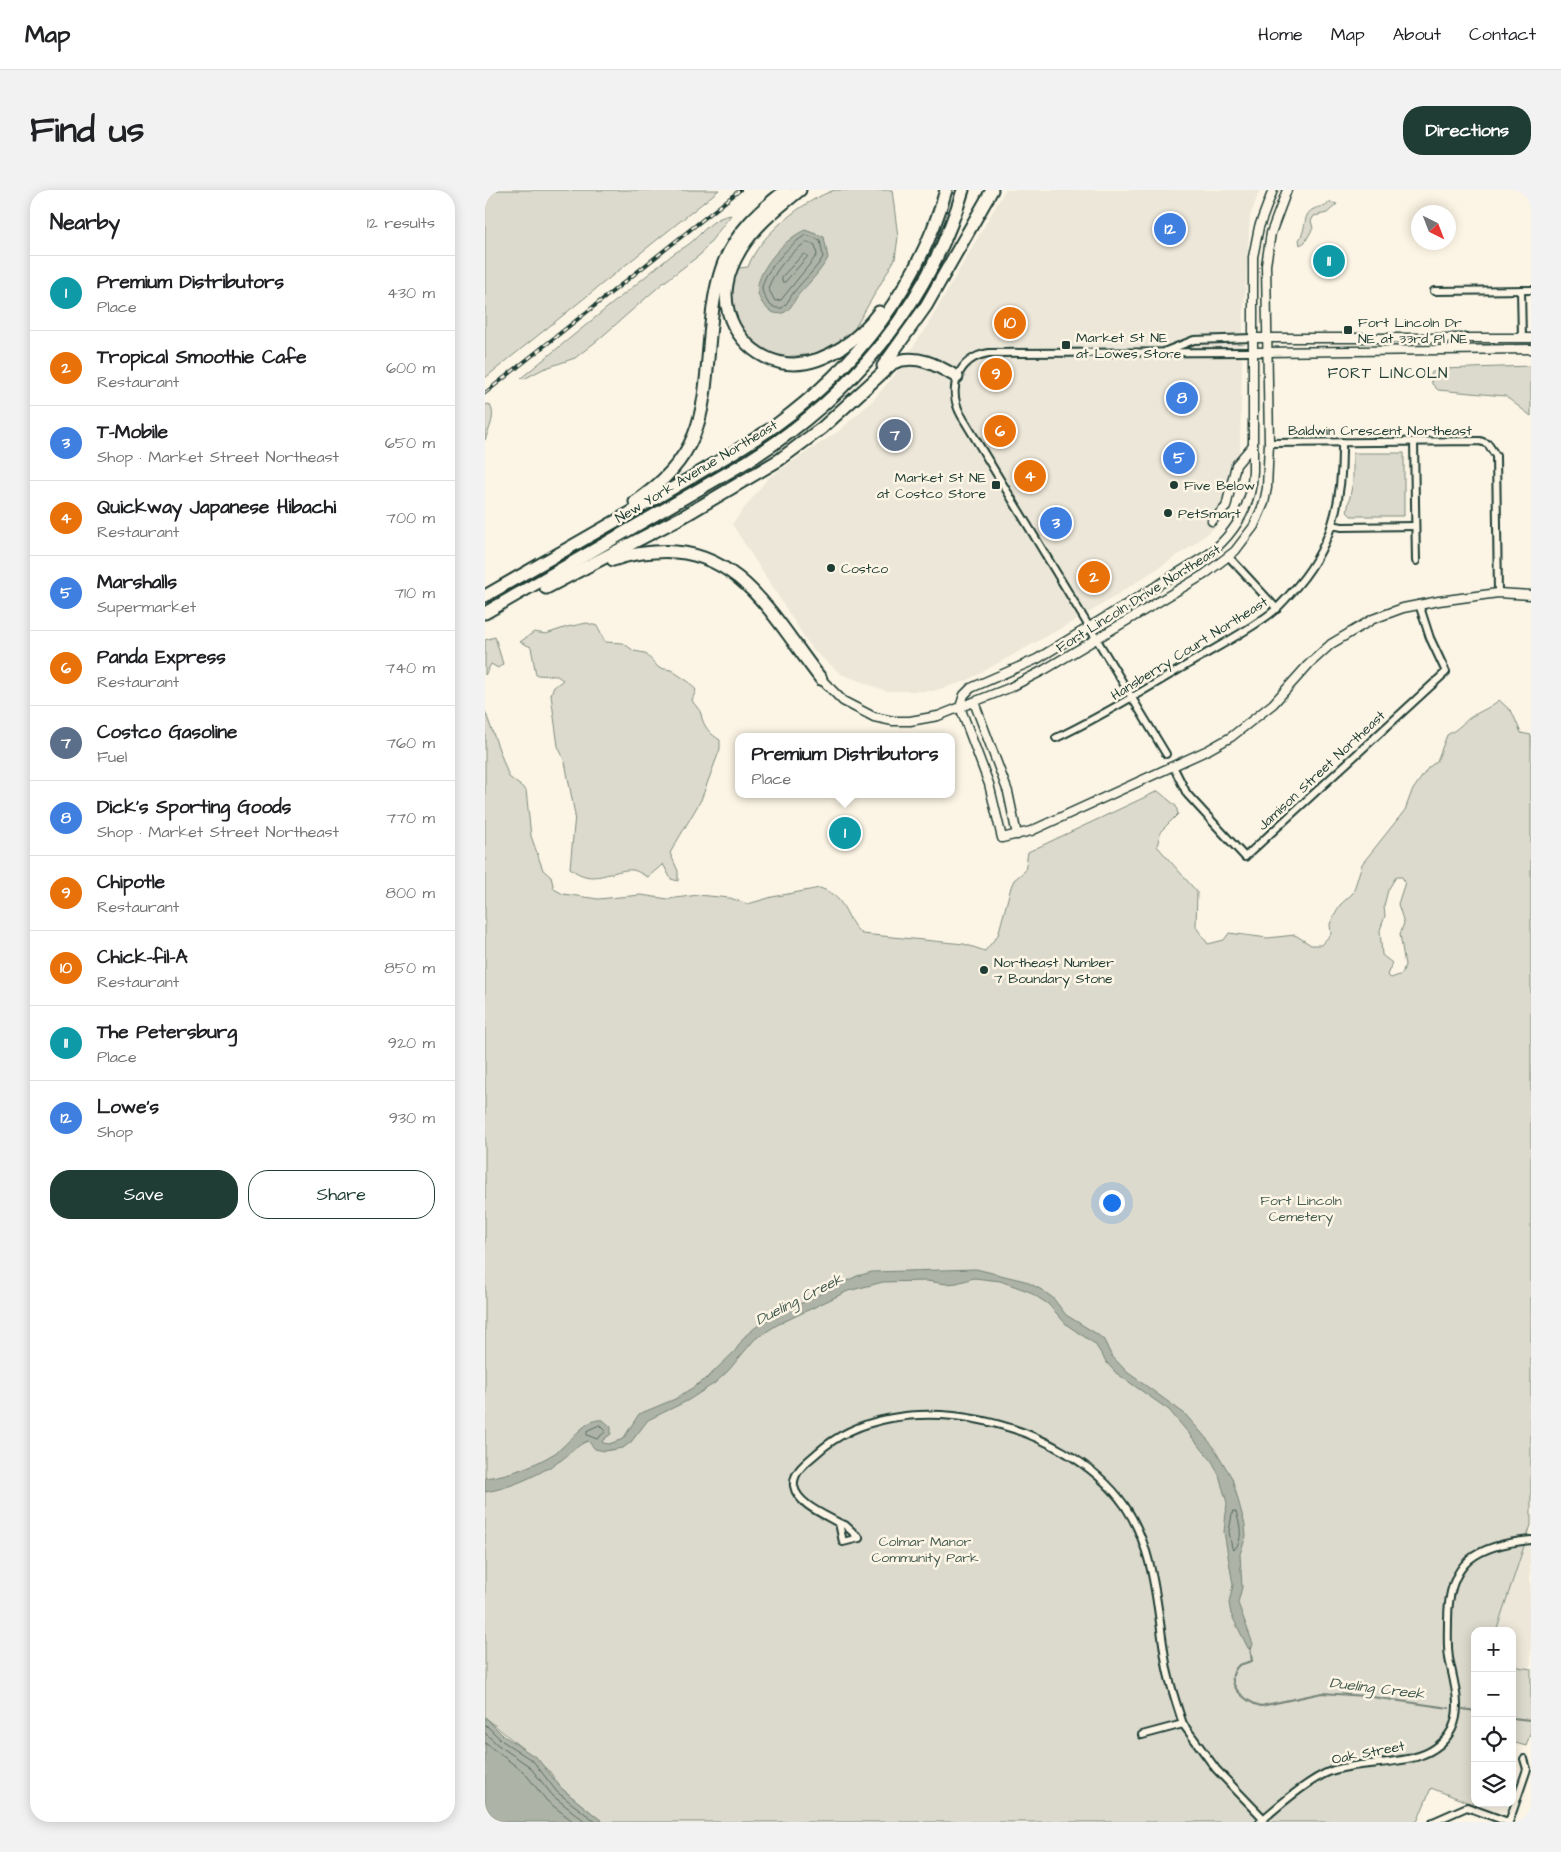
<!DOCTYPE html>
<meta charset="utf-8">
<style>
:root{--surface:#fff;--page:#f2f2f2;--text:#202124;--muted:#757577;--line:#e0e0e0;--accent:#1f3d34}
body{margin:0;font-family:"Architects Daughter",sans-serif;background:var(--page);color:var(--text)}
.controls{position:absolute;right:15px;bottom:15px;display:grid;overflow:hidden;border-radius:10px;box-shadow:0 2px 12px #0003}
.controls button{width:45px;height:45px;display:grid;place-items:center;padding:0;border:0;border-bottom:1px solid var(--line);background:var(--surface);color:var(--text);font:25px sans-serif}
.compass{position:absolute;left:926px;top:15px;width:45px;height:45px;border-radius:50%;background:var(--surface);box-shadow:0 2px 12px #0003;rotate:138deg}
.you{position:absolute;left:626px;top:1012px;width:18px;height:18px;margin:-12px;border:4px solid #fff;border-radius:50%;background:#1a73e8;box-shadow:0 0 0 8px #1a73e833}
.badge{display:grid;place-items:center;width:32px;height:32px;border-radius:50%;background:var(--accent);color:#fff;font-size:16px;font-weight:700}
.pin{position:absolute;translate:-50% -50%;border:2px solid #fff;box-shadow:0 1px 5px #0006}
.popup{position:absolute;left:250px;top:543px;width:220px;height:65px;box-sizing:border-box;display:grid;place-content:center;border-radius:10px;background:var(--surface);filter:drop-shadow(0 1px 4px #0005);font-size:16px;white-space:nowrap;color:var(--muted)}
.popup b{font-size:19px;color:var(--text)}
.popup::after{content:'';position:absolute;left:50%;top:100%;margin-left:-10px;border:10px solid transparent;border-top-color:var(--surface)}
.list{margin:0;padding:0;list-style:none}
h2{display:flex;justify-content:space-between;align-items:center;height:65px;margin:0;padding:0 20px;font-size:21px}
h2 small{font-size:16px;font-weight:400;color:var(--muted)}
.list li{display:grid;grid-template-columns:32px 1fr auto;gap:15px;align-items:center;box-sizing:border-box;height:75px;padding:0 20px;border-top:1px solid var(--line)}
.list b{display:block;font-size:19px;white-space:nowrap}
.list p{margin:0;font-size:16px;white-space:nowrap;color:var(--muted)}
.list em{font-size:16px;font-style:normal;color:var(--muted)}
.actions{display:flex;gap:10px;padding:15px 20px}
.actions a{flex:1;padding:11px 0;border:1px solid var(--accent);border-radius:20px;text-align:center;font-size:18px;color:var(--accent)}
.actions .main{background:var(--accent);color:#fff}
.icon{flex:none;width:28px;height:28px;fill:none;stroke:currentColor;stroke-width:2;stroke-linecap:round;stroke-linejoin:round}
.map{position:relative;flex:none;width:1046px;height:1632px;overflow:hidden;border-radius:20px}
header{display:flex;align-items:center;gap:30px;box-sizing:border-box;height:70px;padding:0 25px;background:var(--surface);border-bottom:1px solid var(--line)}
header strong{font-size:24px}
nav{display:flex;gap:28px;margin-inline-start:auto;font-size:18px}
.intro{display:flex;align-items:center;justify-content:space-between;box-sizing:border-box;height:120px;padding:0 30px}
h1{margin:0;font-size:35px}
.button{padding:12px 22px;border-radius:20px;background:var(--accent);color:#fff;font-size:18px;font-weight:700}
main{display:flex;gap:30px;padding:0 30px}
aside{flex:1;background:var(--surface);border-radius:20px;box-shadow:0 2px 12px #0003}
.map>svg:first-child{display:block}
.built{fill:#ece7d8}
.green{fill:#dcdacc;stroke:#7e8c80;fill-rule:evenodd}
.water{fill:#aeb3a7;stroke:#758479}
.lines{fill:none;stroke-linecap:round;stroke-linejoin:round}
.shore{stroke:#586c62;stroke-width:1}
.stream{stroke:#758479;stroke-width:2}
.minor-casing{stroke:#1f3d34;stroke-width:10}
.tertiary-casing{stroke:#1f3d34;stroke-width:11}
.motorway-casing{stroke:#1f3d34;stroke-width:15}
.minor{stroke:#fcf5e5;stroke-width:6}
.tertiary{stroke:#fcf5e5;stroke-width:8}
.motorway{stroke:#fcf5e5;stroke-width:11}
.rail-casing{stroke:#1f3d34;stroke-width:4}
.rail{stroke:#fcf5e5;stroke-width:2;stroke-dasharray:5.5;stroke-linecap:butt}
.poi-dot{fill:#1f3d34;stroke:#fcf5e5;stroke-width:2}
.labels{text-anchor:middle;stroke-width:5;stroke-linejoin:round;paint-order:stroke}
.poi-label{font-size:14px;fill:#1f3d34;stroke:#fcf5e5;text-anchor:start}
.street-label{font-size:14px;fill:#1f3d34;stroke:#fcf5e5}
.park-label{font-size:14px;fill:#455c52;stroke:#fcf5e5}
.neighbourhood-label{font-size:15px;letter-spacing:1px;fill:#1f3d34;stroke:#fcf5e5}
.water-label{font-size:15px;font-style:italic;fill:#435a51;stroke:#fcf5e5}
</style>
<header>
<strong>Map</strong>
<nav><a>Home</a><a>Map</a><a>About</a><a>Contact</a></nav>
</header>
<div class="intro"><h1>Find us</h1><a class="button">Directions</a></div>
<main>
<aside>
<h2>Nearby<small>12 results</small></h2>
<ul class="list">
<li><span class="badge" style="background:#0f9aa8">1</span><div><b>Premium Distributors</b><p>Place</p></div><em>430 m</em></li>
<li><span class="badge" style="background:#e8710a">2</span><div><b>Tropical Smoothie Cafe</b><p>Restaurant</p></div><em>600 m</em></li>
<li><span class="badge" style="background:#3f7fe0">3</span><div><b>T-Mobile</b><p>Shop · Market Street Northeast</p></div><em>650 m</em></li>
<li><span class="badge" style="background:#e8710a">4</span><div><b>Quickway Japanese Hibachi</b><p>Restaurant</p></div><em>700 m</em></li>
<li><span class="badge" style="background:#3f7fe0">5</span><div><b>Marshalls</b><p>Supermarket</p></div><em>710 m</em></li>
<li><span class="badge" style="background:#e8710a">6</span><div><b>Panda Express</b><p>Restaurant</p></div><em>740 m</em></li>
<li><span class="badge" style="background:#5c6f8a">7</span><div><b>Costco Gasoline</b><p>Fuel</p></div><em>760 m</em></li>
<li><span class="badge" style="background:#3f7fe0">8</span><div><b>Dick's Sporting Goods</b><p>Shop · Market Street Northeast</p></div><em>770 m</em></li>
<li><span class="badge" style="background:#e8710a">9</span><div><b>Chipotle</b><p>Restaurant</p></div><em>800 m</em></li>
<li><span class="badge" style="background:#e8710a">10</span><div><b>Chick-fil-A</b><p>Restaurant</p></div><em>850 m</em></li>
<li><span class="badge" style="background:#0f9aa8">11</span><div><b>The Petersburg</b><p>Place</p></div><em>920 m</em></li>
<li><span class="badge" style="background:#3f7fe0">12</span><div><b>Lowe's</b><p>Shop</p></div><em>930 m</em></li>
</ul>
<div class="actions"><a class="main">Save</a><a>Share</a></div>
</aside>
<div class="map">
<svg width="1046" height="1632" viewBox="0 0 1046 1632">
<rect width="100%" height="100%" fill="#fcf5e5"/>
<filter id="ink" filterUnits="userSpaceOnUse"><feTurbulence type="fractalNoise" baseFrequency=".02" numOctaves="2"/><feDisplacementMap in="SourceGraphic" scale="10" xChannelSelector="R" yChannelSelector="G"/><feConvolveMatrix kernelMatrix="1 2 1 2 8 2 1 2 1" color-interpolation-filters="sRGB"/></filter>
<g filter="url(#ink)">
<g class="built">
<path d="M520,0H775L765,26L758,135L754,297L733,335L704,358L607,421L481,491L448,501H401L356,484L327,459L247,334L283,288L355,240L386,212L409,186L442,136Z"/>
<path d="M1045,1334L1046,1508H1027V1441H1011Z"/>
</g>
<g class="green">
<path d="M0,0H234L0,188Z"/>
<path d="M350,0H407L413,47L410,69L367,143L351,153L329,164L299,167L285,163L273,156L264,149L249,124L246,104L250,85L254,78L263,77C274,45 319,10 350,0Z"/>
<path d="M844,12L852,14L842,23L829,26L826,31L828,38L820,52L815,55L814,50C825,33 813,19 841,16Z"/>
<path d="M246,25L216,64L178,93L113,150L90,168L58,179L39,189L36,188L187,65C192,61 199,58 204,54C217,44 227,27 246,25Z"/>
<path d="M1046,176V226L1020,206L953,200L947,194L946,183L955,179Z"/>
<path d="M4,214C12,224 4,239 0,250V215Z"/>
<path d="M868,263H919V326H866L862,322L868,291Z"/>
<path d="M102,433L112,436L120,452L138,453L149,461L160,463L174,478L186,480L204,492L211,500L207,510C209,515 215,519 216,524C218,536 225,544 235,550V559L216,610L185,663L193,681V691L186,689L178,674L163,687C158,685 153,681 148,680C127,678 109,698 85,678L90,625L80,572L73,556L66,505L68,498L78,490L72,486L51,485L46,457L35,452L49,442L61,444L82,437Z"/>
<path d="M10,447L18,474L13,478L6,474L0,485V450Z"/>
<path d="M1014,510L1027,522L1036,543L1046,545V1335L1011,1441H990V1608L987,1614L946,1598L932,1632H118L76,1598L65,1582L0,1527V521L24,587L41,600L46,646L58,680L66,687L69,699L78,704L113,709L156,705L183,709L213,705L245,708L263,714L287,707L335,698C364,708 359,730 377,744L479,754L500,761L513,745L526,697L529,690L540,681L543,662L673,601L691,616L693,624L676,641L672,656L712,702L711,737L723,754L739,750L744,743L783,748L810,745L826,755H836L846,744L845,734L849,725L855,715L868,703L877,674L920,620L927,601L943,578L952,571L962,545C974,539 979,531 989,525C998,520 1006,517 1014,510ZM911,687H917L920,692L913,714L919,733L915,744L920,775L917,784L906,788L902,785L907,773L897,765L895,740L900,726L899,716L903,700Z"/>
<path d="M1027,1476L1046,1479V1541L1041,1556L1027,1552Z"/>
</g>
<g class="water">
<path d="M320,40L339,47L343,68C335,82 325,92 314,104C309,110 307,118 300,122C285,130 269,107 273,94C278,74 301,48 320,40Z"/>
<path d="M491,1079L540,1091L557,1100L568,1108L581,1125L612,1144L619,1150L626,1165L642,1182L700,1224L728,1256L747,1288L760,1335L761,1346L755,1364L757,1397L753,1413L768,1454L766,1460L763,1458L746,1424L744,1413L748,1395L739,1342L742,1313L734,1285L727,1271L684,1220L631,1183L622,1173L610,1154L582,1135L563,1114L543,1101L515,1091L489,1088L472,1093L461,1094L442,1091L398,1092L363,1101L292,1135L270,1149L243,1181L230,1193L202,1211L163,1230L146,1252L138,1258L119,1261L110,1259L103,1251C93,1254 84,1265 75,1271C53,1285 26,1298 0,1302V1288C24,1285 49,1276 70,1263C84,1254 101,1227 118,1230L126,1237V1244L117,1251L118,1253L124,1254L138,1249L154,1224L190,1209L221,1189L250,1161L260,1146L276,1133L372,1086L387,1082Z"/>
<path d="M0,1527L19,1546L52,1568L76,1598L118,1632H7L0,1626Z"/>
</g>
<g class="lines">
<g class="shore">
<path d="M321,45L335,50L338,67C330,81 319,89 309,102C305,107 303,113 297,118C292,119 287,117 283,113C281,109 277,103 277,98C278,82 307,52 321,45Z"/>
<path d="M322,52L330,55L332,65L296,110L290,111L283,98C290,80 305,62 322,52Z"/>
<path d="M319,64L323,66L300,92H297V87Z"/>
<path d="M115,1235L121,1241L112,1249L102,1245V1241Z"/>
<path d="M748,1321L751,1322C755,1335 759,1349 749,1360L747,1358L744,1342Z"/>
<path d="M0,1534L16,1550L48,1571L72,1602L111,1632"/>
<path d="M0,1543L13,1555L44,1576L68,1606L101,1632"/>
<path d="M0,1553L39,1582L62,1611L89,1632"/>
</g>
<g class="stream">
<path d="M765,1458L767,1471L754,1475C737,1492 759,1512 776,1516L837,1503L880,1506L964,1518"/>
<path d="M978,1519L990,1521"/>
<path d="M1027,1528L1046,1530"/>
</g>
<defs>
<g id="minor">
<path d="M1036,100L1037,148"/>
<path d="M949,101L1046,100"/>
<path d="M681,161L709,150L768,148"/>
<path d="M929,252L931,371"/>
<path d="M784,253L995,251L1003,254L1011,266L1013,403"/>
<path d="M847,335L857,337L930,336"/>
<path d="M744,367L792,419"/>
<path d="M571,548C616,527 657,501 700,476C728,459 758,444 785,424C793,418 800,410 806,403C847,359 858,311 857,252"/>
<path d="M681,564L476,225C462,199 472,168 504,163L768,162"/>
<path d="M688,576L702,604L760,667L961,482L945,448L934,414"/>
<path d="M354,1333L360,1335L374,1348"/>
<path d="M374,1348L358,1352L354,1333C340,1325 312,1314 309,1296C307,1282 323,1271 332,1263C413,1189 581,1231 640,1316C672,1364 672,1425 682,1479C686,1498 692,1516 698,1534"/>
<path d="M657,1545L698,1534L731,1579L779,1629"/>
<path d="M775,1632C793,1616 824,1589 846,1581C884,1567 945,1582 967,1539C978,1517 968,1490 964,1468C962,1455 963,1442 963,1430C963,1371 992,1355 1046,1350"/>
<path d="M948,1632L982,1617L1023,1632"/>
<path d="M1024,1632L1042,1579L1039,1569"/>
</g>
<g id="tertiary">
<path d="M788,0L774,37L768,67V281C767,316 750,343 724,364L552,469L486,498L479,505L475,517L504,594L517,648L546,641L723,560L746,547L788,514L823,475L846,454L888,429L918,418L954,411L1013,403L1046,405"/>
<path d="M768,148H1046"/>
<path d="M768,162L1046,159"/>
<path d="M727,331L741,317L751,275L768,255"/>
<path d="M336,489L358,511L389,527L408,531H425L453,526L524,498L559,480L720,384L750,361L769,336L779,313L782,298L784,253L781,75L786,43L802,0"/>
<path d="M489,512L523,602L532,645"/>
</g>
<g id="motorway">
<path d="M315,0C293,18 271,34 256,59C250,69 244,81 242,94C235,134 268,174 309,174C343,173 375,148 394,122"/>
<path d="M398,176L441,116L507,0"/>
<path d="M150,312C224,262 218,214 226,135C228,113 231,92 239,72C252,41 275,20 301,0"/>
<path d="M128,370C141,365 155,363 169,362C255,354 290,431 336,489"/>
<path d="M61,398L199,326L294,270L337,238L408,173C431,163 452,175 472,187"/>
<path d="M0,406C57,373 114,341 171,308C211,284 253,262 291,235C371,177 434,96 461,0"/>
<path d="M0,423L263,271C365,207 443,116 478,0"/>
</g>
</defs>
<use href="#minor" class="minor-casing"/>
<use href="#tertiary" class="tertiary-casing"/>
<use href="#motorway" class="motorway-casing"/>
<use href="#minor" class="minor"/>
<use href="#tertiary" class="tertiary"/>
<use href="#motorway" class="motorway"/>
<defs>
<path id="rail" d="M0,203L255,0"/>
</defs>
<use href="#rail" class="rail-casing"/>
<use href="#rail" class="rail"/>
</g>
</g>
<g class="poi-dot">
<rect x="858" y="135" width="10" height="10" rx="2.5"/>
<rect x="576" y="150" width="10" height="10" rx="2.5"/>
<rect x="506" y="290" width="10" height="10" rx="2.5"/>
<circle cx="689" cy="295" r="5"/>
<circle cx="683" cy="323" r="5"/>
<circle cx="346" cy="378" r="5"/>
<circle cx="499" cy="780" r="5"/>
</g>
<g class="labels">
<g class="poi-label">
<text x="873" y="137">Fort Lincoln Dr<tspan x="873" dy="16">NE at 33rd Pl NE</tspan></text>
<text x="591" y="152">Market St NE<tspan x="591" dy="16">at Lowes Store</tspan></text>
<text x="501" y="292" text-anchor="end">Market St NE<tspan x="501" dy="16">at Costco Store</tspan></text>
<text x="699" y="300">Five Below</text>
<text x="693" y="328">PetSmart</text>
<text x="356" y="383">Costco</text>
<text x="509" y="777">Northeast Number<tspan x="509" dy="16">7 Boundary Stone</tspan></text>
</g>
<g class="street-label">
<text x="895" y="245">Baldwin Crescent Northeast</text>
<text transform="translate(211 281) rotate(-31)" y="5">New York Avenue Northeast</text>
<text transform="translate(653 408) rotate(-32)" y="5">Fort Lincoln Drive Northeast</text>
<text transform="translate(704 458) rotate(-32)" y="5">Hansberry Court Northeast</text>
<text transform="translate(836 580) rotate(-43)" y="5">Jamison Street Northeast</text>
<text transform="translate(883 1562) rotate(-11)" y="5">Oak Street</text>
</g>
<g class="park-label">
<text x="816" y="1015">Fort Lincoln<tspan x="816" dy="16">Cemetery</tspan></text>
<text x="440" y="1356">Colmar Manor<tspan x="440" dy="16">Community Park</tspan></text>
</g>
<g class="neighbourhood-label">
<text x="903" y="188">FORT LINCOLN</text>
</g>
<g class="water-label">
<text transform="translate(314 1109) rotate(-27)" y="5">Dueling Creek</text>
<text transform="translate(892 1498) rotate(7)" y="5">Dueling Creek</text>
</g>
</g>
</svg>
<div class="controls">
<button>+</button>
<button>−</button>
<button><svg class="icon" aria-label="locate" viewBox="0 0 24 24"><circle cx="12" cy="12" r="6"/><path d="M12 2v4M12 18v4M2 12h4M18 12h4"/></svg></button>
<button><svg class="icon" aria-label="layers" viewBox="0 0 24 24"><path d="M12 4l9 5-9 5-9-5zM3 14l9 5 9-5"/></svg></button>
</div>
<svg class="compass" viewBox="-18 -18 36 36"><path d="M0-13l5 13h-10z" fill="#e53935"/><path d="M0 13l5-13h-10z" fill="#757577"/></svg>
<div class="you"></div>
<div class="pin badge" style="left:360px;top:643px;background:#0f9aa8">1</div>
<div class="popup"><b>Premium Distributors</b>Place</div>
<div class="pin badge" style="left:609px;top:387px;background:#e8710a">2</div>
<div class="pin badge" style="left:571px;top:333px;background:#3f7fe0">3</div>
<div class="pin badge" style="left:545px;top:286px;background:#e8710a">4</div>
<div class="pin badge" style="left:694px;top:268px;background:#3f7fe0">5</div>
<div class="pin badge" style="left:515px;top:241px;background:#e8710a">6</div>
<div class="pin badge" style="left:410px;top:245px;background:#5c6f8a">7</div>
<div class="pin badge" style="left:697px;top:208px;background:#3f7fe0">8</div>
<div class="pin badge" style="left:511px;top:184px;background:#e8710a">9</div>
<div class="pin badge" style="left:525px;top:133px;background:#e8710a">10</div>
<div class="pin badge" style="left:844px;top:71px;background:#0f9aa8">11</div>
<div class="pin badge" style="left:685px;top:39px;background:#3f7fe0">12</div>
</div>
</main>
